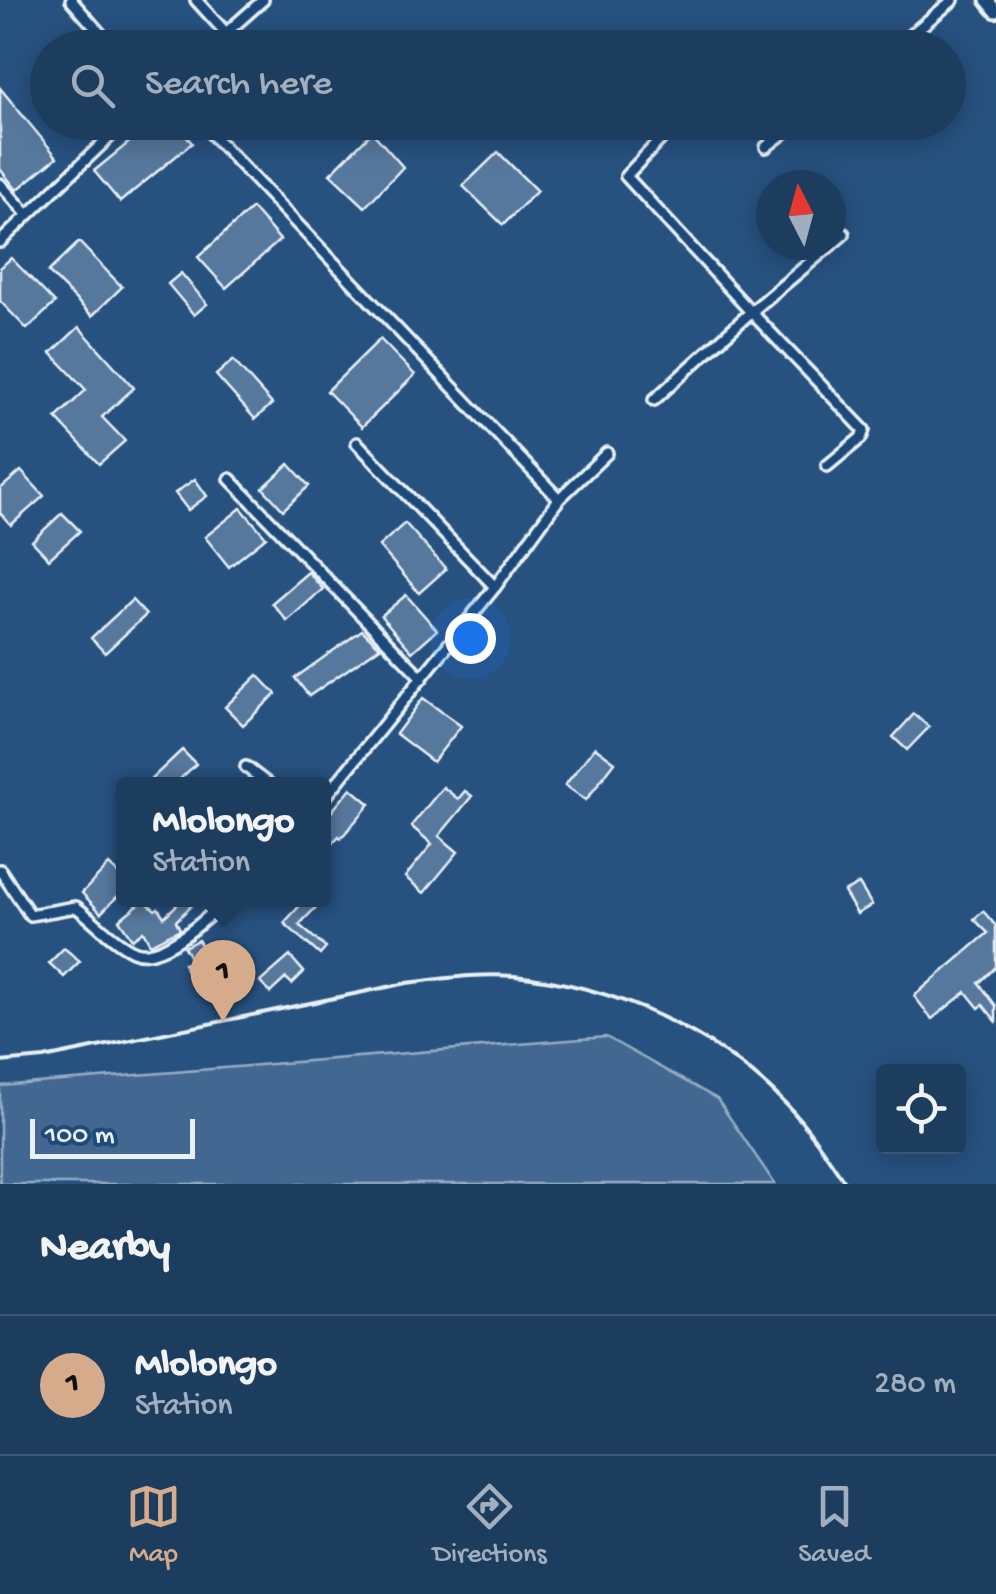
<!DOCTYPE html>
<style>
:root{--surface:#1d3d5f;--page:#254465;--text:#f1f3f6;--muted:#a0aebd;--line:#3b5674;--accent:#d6ab8b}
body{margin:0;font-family:"Gochi Hand",sans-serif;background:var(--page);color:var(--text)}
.controls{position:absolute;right:30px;bottom:30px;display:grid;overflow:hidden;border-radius:10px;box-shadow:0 5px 25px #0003}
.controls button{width:90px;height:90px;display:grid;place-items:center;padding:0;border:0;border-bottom:2px solid var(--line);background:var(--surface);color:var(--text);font:50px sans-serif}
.compass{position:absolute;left:756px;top:170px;width:90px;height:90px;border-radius:50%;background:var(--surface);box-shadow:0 5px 25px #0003;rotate:354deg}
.scale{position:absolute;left:30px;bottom:25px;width:165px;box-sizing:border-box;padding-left:10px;border:5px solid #e8f1f8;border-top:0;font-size:28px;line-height:35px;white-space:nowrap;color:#e8f1f8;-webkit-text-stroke:8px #1f4a7a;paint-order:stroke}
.you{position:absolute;left:470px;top:638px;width:35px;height:35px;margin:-25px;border:8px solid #fff;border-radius:50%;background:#1a73e8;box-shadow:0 0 0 15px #1a73e833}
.badge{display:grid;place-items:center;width:65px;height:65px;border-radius:50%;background:var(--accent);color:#111;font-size:32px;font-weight:700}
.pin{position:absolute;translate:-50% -82px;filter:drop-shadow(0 2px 5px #0008)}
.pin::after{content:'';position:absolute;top:52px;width:35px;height:30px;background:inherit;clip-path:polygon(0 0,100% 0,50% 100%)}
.popup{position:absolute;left:116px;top:777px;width:215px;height:130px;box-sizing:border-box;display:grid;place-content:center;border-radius:10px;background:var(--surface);filter:drop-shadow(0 2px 8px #0005);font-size:32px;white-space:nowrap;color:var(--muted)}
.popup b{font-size:38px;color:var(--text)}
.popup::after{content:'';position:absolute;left:50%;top:100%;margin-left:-20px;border:20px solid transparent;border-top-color:var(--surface)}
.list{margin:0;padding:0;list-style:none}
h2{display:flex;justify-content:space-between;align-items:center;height:130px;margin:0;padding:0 40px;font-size:42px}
h2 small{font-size:32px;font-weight:400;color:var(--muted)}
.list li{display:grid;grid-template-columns:65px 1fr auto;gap:30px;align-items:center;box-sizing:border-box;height:140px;padding:0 40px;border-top:2px solid var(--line)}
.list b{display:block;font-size:38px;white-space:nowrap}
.list p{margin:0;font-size:32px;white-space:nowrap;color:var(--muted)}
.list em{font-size:32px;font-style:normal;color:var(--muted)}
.icon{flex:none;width:55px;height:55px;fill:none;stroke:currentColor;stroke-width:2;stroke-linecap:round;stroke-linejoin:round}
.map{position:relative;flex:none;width:996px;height:1184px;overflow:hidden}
.search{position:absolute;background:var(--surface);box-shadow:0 5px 25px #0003;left:30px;right:30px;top:30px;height:110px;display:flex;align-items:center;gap:25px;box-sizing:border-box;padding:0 35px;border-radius:55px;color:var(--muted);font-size:38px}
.sheet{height:270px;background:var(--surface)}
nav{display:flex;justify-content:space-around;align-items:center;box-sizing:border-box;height:140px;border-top:2px solid var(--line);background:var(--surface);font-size:28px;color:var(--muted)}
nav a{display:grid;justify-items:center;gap:5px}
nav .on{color:var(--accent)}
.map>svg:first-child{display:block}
.green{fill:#436891;stroke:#96acc4;stroke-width:2.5}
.building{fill:#57789d;stroke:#e8f1f8;stroke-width:2.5}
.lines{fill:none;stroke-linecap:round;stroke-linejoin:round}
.minor-casing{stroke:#e8f1f8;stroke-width:16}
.tertiary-casing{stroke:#e8f1f8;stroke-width:19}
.minor{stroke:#1f4a7a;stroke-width:9}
.tertiary{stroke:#1f4a7a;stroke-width:11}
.rail{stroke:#e8f1f8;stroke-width:4}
</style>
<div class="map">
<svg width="996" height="1184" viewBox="0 0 996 1184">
<rect width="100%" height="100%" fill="#27517f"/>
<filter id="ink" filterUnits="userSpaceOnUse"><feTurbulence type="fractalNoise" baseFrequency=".01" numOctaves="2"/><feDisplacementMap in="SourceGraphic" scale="20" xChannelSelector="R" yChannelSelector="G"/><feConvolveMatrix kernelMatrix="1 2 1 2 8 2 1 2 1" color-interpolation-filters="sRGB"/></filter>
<g filter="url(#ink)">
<path class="green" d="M606,1037L717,1099L775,1184H0V1086Z"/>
<g class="building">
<path d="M0,88L57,157L17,190L0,169Z"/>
<path d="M154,122H175L192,143L120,202L94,171Z"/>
<path d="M372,132L403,167L365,207L330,174Z"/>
<path d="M498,152L537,191L503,225L463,186Z"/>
<path d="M252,208L280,240L226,288L198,257Z"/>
<path d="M79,242L122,287L92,316L48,272Z"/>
<path d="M11,258L55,303L27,329L0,301V268Z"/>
<path d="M181,273L207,304L194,315L168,284Z"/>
<path d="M79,327L134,388L102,417L125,441L99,464L56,418L86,390L51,353Z"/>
<path d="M380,339L415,375L362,427L327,391Z"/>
<path d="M233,360L272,404L255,419L216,375Z"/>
<path d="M289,464L309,486L283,510L263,488Z"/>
<path d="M21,471L44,496L11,525L0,513V489Z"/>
<path d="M195,479L207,496L188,510L175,493Z"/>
<path d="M241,508L266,537L229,567L205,537Z"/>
<path d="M62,513L80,531L49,559L32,541Z"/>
<path d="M405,523L446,569L419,593L379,546Z"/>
<path d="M308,572L323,589L287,621L272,603Z"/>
<path d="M406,595L437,630L412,652L381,616Z"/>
<path d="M132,600L146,615L105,653L91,638Z"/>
<path d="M362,630L380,647L309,696L295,678Z"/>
<path d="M258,675L276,694L243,725L225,707Z"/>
<path d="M423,698L461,726L433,762L396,734Z"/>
<path d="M914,714L929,727L907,750L893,737Z"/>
<path d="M595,747L615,762L586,800L565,785Z"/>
<path d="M182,750L196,764L175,784H146Z"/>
<path d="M443,787L458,799L465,791L472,796L439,836L458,852L424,893L405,877L432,844L411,826Z"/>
<path d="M351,788L370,804L341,838L339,836L323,852V822Z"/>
<path d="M109,865L123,878V891L101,913L82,893Z"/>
<path d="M859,884L872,905L857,914L844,892Z"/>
<path d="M144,900L155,910L158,908L164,917L182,900H197L176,921L180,929L150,944L143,931L132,939L119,920Z"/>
<path d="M305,900H312L318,905L299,925L326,948L320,955L284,923Z"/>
<path d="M983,911L996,926V967L979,983L996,1006V1021L983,1005L979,1008L966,992L932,1019L914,996L988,933L974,919Z"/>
<path d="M198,940L207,954L211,952L214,959L217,957L222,968L191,981L184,964L192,961L184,947Z"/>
<path d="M64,948L80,961L64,977L49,963Z"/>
<path d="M290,956L304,972L292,984L286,978L270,993L260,982Z"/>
</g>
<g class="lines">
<defs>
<g id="minor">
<path d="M71,0L113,48"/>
<path d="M196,0L226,33"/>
<path d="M209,48L263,0"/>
<path d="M895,48L953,0"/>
<path d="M200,122L559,499L607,453"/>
<path d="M766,147L798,122"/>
<path d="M0,184L27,214"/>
<path d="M0,242L125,122"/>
<path d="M831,245L844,234"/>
<path d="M654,400L751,312L626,176L677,122"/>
<path d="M357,443L495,587"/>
<path d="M827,466L861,438L864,430L751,312L831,245"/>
<path d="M230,479L422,678"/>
<path d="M246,767L268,784"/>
<path d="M323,800L495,587L559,499"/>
<path d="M0,870L30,915L76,907C95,921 112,941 133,951C160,964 208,917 227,900"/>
</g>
<path id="tertiary" d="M987,0L996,11"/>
</defs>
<use href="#minor" class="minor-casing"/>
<use href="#tertiary" class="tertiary-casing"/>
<use href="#minor" class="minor"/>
<use href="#tertiary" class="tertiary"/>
<path class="rail" d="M0,1062L44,1058L407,983C442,979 478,973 514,976C613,985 716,1032 786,1104C809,1128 828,1157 846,1184"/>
</g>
</g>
</svg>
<div class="controls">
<button><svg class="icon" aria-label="locate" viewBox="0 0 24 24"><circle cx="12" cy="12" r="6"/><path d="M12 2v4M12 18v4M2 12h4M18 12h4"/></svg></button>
</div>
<svg class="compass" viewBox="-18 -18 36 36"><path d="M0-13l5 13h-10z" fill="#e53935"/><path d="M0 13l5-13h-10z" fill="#a0aebd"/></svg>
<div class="scale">100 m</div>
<div class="you"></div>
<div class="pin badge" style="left:223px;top:1022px">1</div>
<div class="popup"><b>Mlolongo</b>Station</div>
<div class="search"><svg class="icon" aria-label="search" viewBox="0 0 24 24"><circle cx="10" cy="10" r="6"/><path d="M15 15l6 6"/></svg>Search here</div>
</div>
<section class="sheet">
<h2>Nearby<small></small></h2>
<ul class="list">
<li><span class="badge">1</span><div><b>Mlolongo</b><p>Station</p></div><em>280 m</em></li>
</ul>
</section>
<nav>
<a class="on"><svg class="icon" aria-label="map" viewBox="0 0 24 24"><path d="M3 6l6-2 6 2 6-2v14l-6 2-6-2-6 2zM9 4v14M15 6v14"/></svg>Map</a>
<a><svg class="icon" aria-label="directions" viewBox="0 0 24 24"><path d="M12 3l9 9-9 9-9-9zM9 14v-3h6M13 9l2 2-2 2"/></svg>Directions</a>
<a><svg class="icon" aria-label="saved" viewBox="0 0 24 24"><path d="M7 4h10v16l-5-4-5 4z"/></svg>Saved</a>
</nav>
